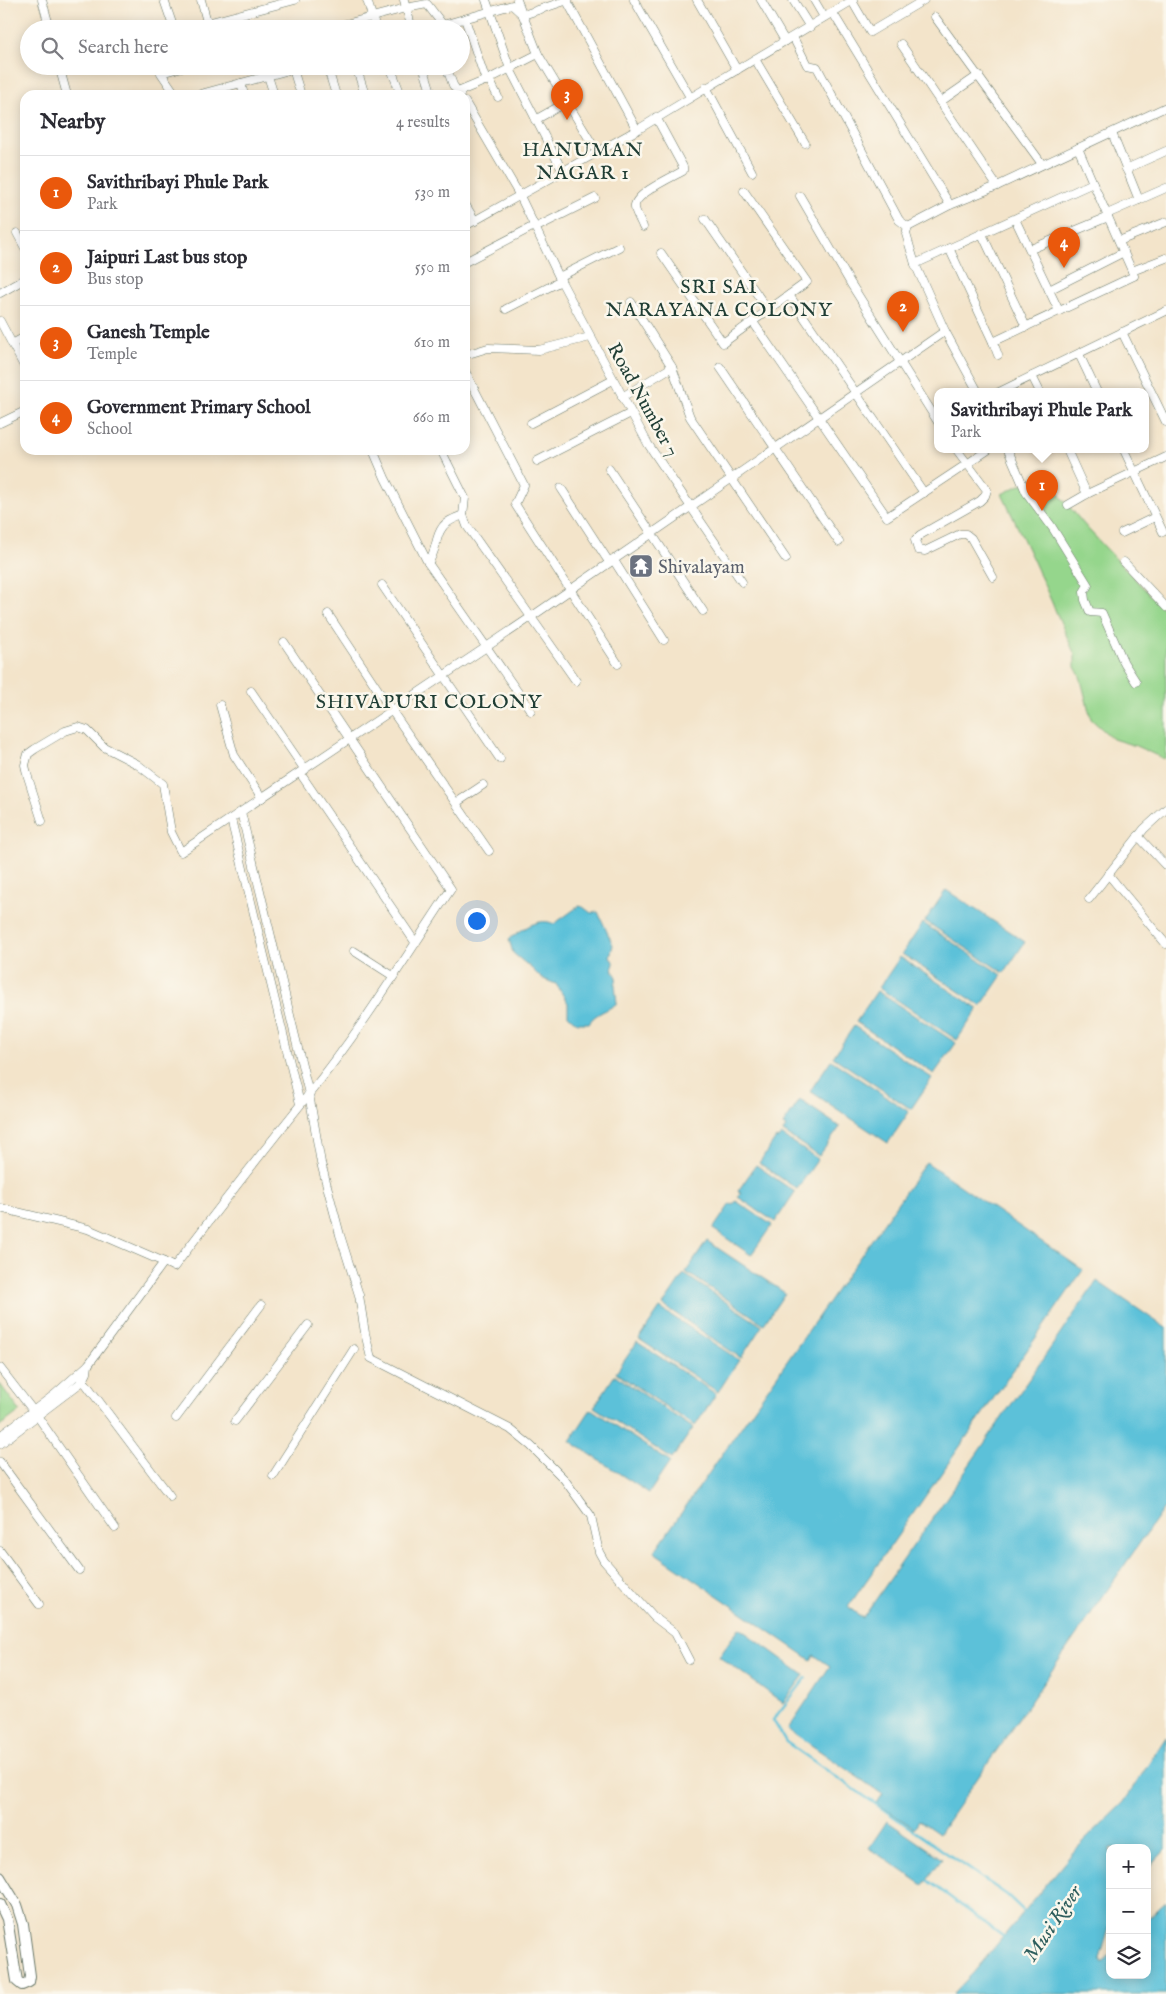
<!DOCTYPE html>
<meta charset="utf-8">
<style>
:root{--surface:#fff;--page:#f7f7f7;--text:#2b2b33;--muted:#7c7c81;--line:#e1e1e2;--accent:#ea580c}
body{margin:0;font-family:"IM FELL English",serif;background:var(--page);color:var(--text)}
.controls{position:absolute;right:15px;bottom:15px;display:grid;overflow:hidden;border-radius:10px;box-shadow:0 2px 12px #0003}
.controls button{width:45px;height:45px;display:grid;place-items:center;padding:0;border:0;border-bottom:1px solid var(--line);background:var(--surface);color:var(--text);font:25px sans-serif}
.you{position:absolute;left:476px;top:920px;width:18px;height:18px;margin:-12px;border:4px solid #fff;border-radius:50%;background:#1a73e8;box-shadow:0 0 0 8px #1a73e833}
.badge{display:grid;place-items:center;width:32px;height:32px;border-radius:50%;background:var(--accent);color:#fff;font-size:16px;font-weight:700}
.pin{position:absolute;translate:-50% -41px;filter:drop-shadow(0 1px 2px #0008)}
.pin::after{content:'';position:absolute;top:26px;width:18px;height:15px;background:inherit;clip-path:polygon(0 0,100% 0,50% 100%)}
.popup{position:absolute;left:934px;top:388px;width:215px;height:65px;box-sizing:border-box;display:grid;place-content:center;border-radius:10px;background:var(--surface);filter:drop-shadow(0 1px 4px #0005);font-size:16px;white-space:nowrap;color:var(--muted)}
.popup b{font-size:19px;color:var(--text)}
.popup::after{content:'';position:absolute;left:50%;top:100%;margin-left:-10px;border:10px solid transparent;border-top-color:var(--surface)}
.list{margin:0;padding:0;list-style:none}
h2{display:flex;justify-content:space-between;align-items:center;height:65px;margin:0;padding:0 20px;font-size:21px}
h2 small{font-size:16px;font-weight:400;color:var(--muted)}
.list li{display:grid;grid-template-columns:32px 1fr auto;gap:15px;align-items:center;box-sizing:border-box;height:75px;padding:0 20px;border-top:1px solid var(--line)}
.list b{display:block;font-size:19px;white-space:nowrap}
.list p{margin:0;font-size:16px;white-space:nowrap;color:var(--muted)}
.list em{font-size:16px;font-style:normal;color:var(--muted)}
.icon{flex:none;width:28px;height:28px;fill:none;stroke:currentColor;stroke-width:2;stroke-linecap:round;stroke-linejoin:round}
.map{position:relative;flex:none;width:1166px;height:1994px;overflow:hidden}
.search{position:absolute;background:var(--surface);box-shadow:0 2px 12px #0003;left:20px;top:20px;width:450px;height:55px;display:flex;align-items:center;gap:12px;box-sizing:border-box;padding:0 18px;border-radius:28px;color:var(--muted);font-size:19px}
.panel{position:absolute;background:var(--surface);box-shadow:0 2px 12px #0003;left:20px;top:90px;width:450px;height:365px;border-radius:15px}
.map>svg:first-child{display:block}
.green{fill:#95d68c;stroke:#5a8a60}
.water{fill:#5bc1d9;stroke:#3d7f86}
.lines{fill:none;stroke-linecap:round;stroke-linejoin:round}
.stream{stroke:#5bc1d9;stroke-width:2.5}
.minor-casing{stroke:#697768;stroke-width:9}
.tertiary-casing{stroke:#697768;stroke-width:12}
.minor{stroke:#fff;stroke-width:8}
.tertiary{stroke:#fff;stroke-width:10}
.labels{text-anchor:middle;stroke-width:5;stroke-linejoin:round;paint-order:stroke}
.street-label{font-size:19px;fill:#1f3d34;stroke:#fbf7ec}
.worship-label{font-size:19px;fill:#5b616d;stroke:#fbf7ec;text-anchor:start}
.neighbourhood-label{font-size:20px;letter-spacing:1px;fill:#1f3d34;stroke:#fbf7ec}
.water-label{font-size:20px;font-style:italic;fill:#2e5e5d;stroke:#fbf7ec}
</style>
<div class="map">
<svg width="1166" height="1994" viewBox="0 0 1166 1994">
<rect width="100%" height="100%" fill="#fbf7ec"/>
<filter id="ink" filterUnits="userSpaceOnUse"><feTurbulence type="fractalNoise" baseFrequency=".02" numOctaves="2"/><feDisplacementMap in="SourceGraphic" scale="10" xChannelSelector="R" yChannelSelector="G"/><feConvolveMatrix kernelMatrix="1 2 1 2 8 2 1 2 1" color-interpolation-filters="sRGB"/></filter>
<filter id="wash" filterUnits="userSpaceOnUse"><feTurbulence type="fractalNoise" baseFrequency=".0096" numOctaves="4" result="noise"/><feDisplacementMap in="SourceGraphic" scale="20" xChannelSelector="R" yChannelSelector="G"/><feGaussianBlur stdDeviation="1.12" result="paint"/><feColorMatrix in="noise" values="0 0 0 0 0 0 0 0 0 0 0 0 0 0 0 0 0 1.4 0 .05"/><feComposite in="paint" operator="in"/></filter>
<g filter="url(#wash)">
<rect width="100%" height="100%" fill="#f3e4ca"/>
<g class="green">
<path d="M1042,474L1087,528L1166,612V757L1164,759L1136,746L1113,739L1091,719L1080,676L1075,667V655L1035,564L1002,494Z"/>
<path d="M0,1384L20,1411L0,1426Z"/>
</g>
<g class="water">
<path d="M946,890L1025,942L1004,973L925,921Z"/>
<path d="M579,906L583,907L591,913L598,912L613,945L610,956L614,964L612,969L617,977L615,985L617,1003C608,1011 596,1012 589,1023H577L568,1015V1003L556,984L541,978L531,968L513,953L509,939C522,930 539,916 554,924Z"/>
<path d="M923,923L1002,975L981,1006L902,954Z"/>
<path d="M900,957L978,1009L957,1040L879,988Z"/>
<path d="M877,991L956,1043L934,1074L856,1022Z"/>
<path d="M854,1026L932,1078L911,1109L833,1057Z"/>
<path d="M831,1060L909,1112L888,1143L810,1091Z"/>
<path d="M800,1100L840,1127L819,1156L783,1132L786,1127L783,1125Z"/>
<path d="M781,1135L818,1159L797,1189L759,1163L776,1138L778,1139Z"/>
<path d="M926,1162L1083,1270L848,1607L863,1618L1097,1281L1166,1328V1505L939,1834L919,1820L914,1828L876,1803L882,1794L788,1729L830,1666L814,1655L811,1660L654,1552Z"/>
<path d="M756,1165L795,1192L775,1222L738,1197L741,1193L738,1191Z"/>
<path d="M736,1201L772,1225L751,1255L713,1229L730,1204L733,1205Z"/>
<path d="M707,1241L785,1293L764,1324L686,1272Z"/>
<path d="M684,1274L762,1326L741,1358L663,1305Z"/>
<path d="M660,1308L739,1360L718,1392L639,1339Z"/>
<path d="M637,1342L716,1394L695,1426L616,1373Z"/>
<path d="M615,1375L693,1428L672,1459L594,1407Z"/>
<path d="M591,1409L670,1462L649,1493L570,1441Z"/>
<path d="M739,1628L804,1675L783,1703L719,1656Z"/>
<path d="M1166,1737V1849L1147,1870V1848H1110V1925L1100,1959L1103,1963L1110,1954V1975H1147V1919L1166,1902V1994H953L974,1972L1074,1851L1124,1802Z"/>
<path d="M887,1821L942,1859L923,1885L869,1848Z"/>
</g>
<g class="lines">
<g class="stream">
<path d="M806,1678L773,1720L786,1742L1007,1895L1026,1913"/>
<path d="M927,1880L1004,1937"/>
</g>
</g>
</g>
<g filter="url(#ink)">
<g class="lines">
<defs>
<g id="minor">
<path d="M42,0L50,29"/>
<path d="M164,0L174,29"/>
<path d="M201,0L209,29"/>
<path d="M367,0L376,29"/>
<path d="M404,0L412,29"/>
<path d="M486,0L510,69L563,172"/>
<path d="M517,0L538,54L597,152"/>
<path d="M634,0L690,97"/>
<path d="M697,0L737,70"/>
<path d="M761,0L785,41"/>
<path d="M793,0L810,27"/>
<path d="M814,0L824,17"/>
<path d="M567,1L637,130"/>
<path d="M852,1L870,32L924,0"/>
<path d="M833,13L950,205"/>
<path d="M935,17L1042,164"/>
<path d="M465,19L486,81"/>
<path d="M207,23L295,0"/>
<path d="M327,29L406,8L427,4L443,25L512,5L523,15L568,0"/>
<path d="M793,37L807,65L817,67L899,220L908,227"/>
<path d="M901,44L997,186"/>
<path d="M755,59L805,143"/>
<path d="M59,66L67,95"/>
<path d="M292,66L301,95"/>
<path d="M327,66L336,95"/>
<path d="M356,66L365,95"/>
<path d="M390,66L401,95"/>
<path d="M423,66L432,95"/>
<path d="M446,66L453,85L460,95"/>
<path d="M268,76L274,95"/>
<path d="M489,79L498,97"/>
<path d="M241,83L244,95"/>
<path d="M706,87L752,172"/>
<path d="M458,92L489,79L538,54"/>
<path d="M176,95L161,73L186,66"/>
<path d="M197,95L293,69"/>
<path d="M465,102L520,196L561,281L648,444L742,582"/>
<path d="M940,102L979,75"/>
<path d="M535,120L567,102"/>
<path d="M1112,133L1139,200"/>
<path d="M1078,148L1093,183"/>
<path d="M1126,169L1166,151"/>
<path d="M744,191L807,282L789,295L924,493"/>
<path d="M800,196L851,284L938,422"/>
<path d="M465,204L475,221"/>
<path d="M1107,214L1166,188"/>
<path d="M705,219L768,310"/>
<path d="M1015,219L1059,311"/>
<path d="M465,226L637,130L853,0"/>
<path d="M643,227C641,221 636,214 635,208C632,195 672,177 683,171V167L656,117"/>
<path d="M535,228L595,198"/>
<path d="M17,233L25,248"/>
<path d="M982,234L1026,327"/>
<path d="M1119,241L1166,222"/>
<path d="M949,248L993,342L1134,276L1132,271L1166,258"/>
<path d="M1031,249L1108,217"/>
<path d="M661,253L723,343L789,295"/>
<path d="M465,262L534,226"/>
<path d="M915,264L1093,183L1132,271"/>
<path d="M559,277L619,247"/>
<path d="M1049,290L1124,252"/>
<path d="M0,293L25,279"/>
<path d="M631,302L672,367L690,417L786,559"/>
<path d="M506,309L561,281"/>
<path d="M0,321L25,368"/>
<path d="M753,322L887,517L988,450"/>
<path d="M1122,332L1166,422"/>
<path d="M993,342L998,355"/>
<path d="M12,344L25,337"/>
<path d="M1079,354L1097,392"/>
<path d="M465,355L488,348L539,350L590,337"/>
<path d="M720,367L839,542"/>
<path d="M465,371L524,485L515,504L618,664"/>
<path d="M1032,376L1040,392"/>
<path d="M978,392L945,331L915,264L906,234L908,227L950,205L997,186L1166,107"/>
<path d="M999,392L1166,311"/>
<path d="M622,397L672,367"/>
<path d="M0,423L25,411"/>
<path d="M531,423L613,380"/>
<path d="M373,450L385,478L428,563L531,711"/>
<path d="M441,450L465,498L463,515L467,526L576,681"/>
<path d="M957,450L987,490L985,496L980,501L920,535L915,540L918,550L925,551L960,534H966L971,538L993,577"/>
<path d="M1008,450L1026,492L1052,527L1088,585L1084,592L1085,600L1090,612L1102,613L1124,663L1136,682"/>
<path d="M1067,450L1087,494L1166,457"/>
<path d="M1124,450L1163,532"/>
<path d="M537,461L631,413"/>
<path d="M609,469L703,611"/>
<path d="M561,488L609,562"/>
<path d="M1068,505L1087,494"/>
<path d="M1122,533L1155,517"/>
<path d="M613,559L664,640"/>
<path d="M1124,562L1166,607"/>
<path d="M428,563C437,551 435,537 442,528C446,521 456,518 463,515"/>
<path d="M382,585L500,759"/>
<path d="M328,614L392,711L489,851"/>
<path d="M251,691L305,770"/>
<path d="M220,705L234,755L262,798"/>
<path d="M300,773L415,942"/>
<path d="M456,803L483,785"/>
<path d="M241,812L309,1094L321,1163L340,1235L359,1295L365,1333L371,1358L510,1429L531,1446L564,1479L591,1516L599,1552L604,1561L654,1617L675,1633L689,1660"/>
<path d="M231,819L300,1104"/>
<path d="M42,821L27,774L25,765L28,754L35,749L65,731L78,727L87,730L104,747L137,764L163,784L171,832L181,852L531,617L945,331"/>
<path d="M1138,836L1166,866"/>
<path d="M1108,874L1166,944"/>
<path d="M1089,899L1144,829L1166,809"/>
<path d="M354,951L393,976"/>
<path d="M0,1208L88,1229L164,1262"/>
<path d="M0,1368L38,1417L115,1528"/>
<path d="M77,1375L86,1384L170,1496"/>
<path d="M176,1418L261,1305"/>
<path d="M235,1421L308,1325"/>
<path d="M0,1436L54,1395L88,1365L164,1262L174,1267C218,1209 263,1151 309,1094C361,1030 405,958 451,889L284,642"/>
<path d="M0,1444L83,1381L87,1373L88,1365"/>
<path d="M0,1462L79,1570"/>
<path d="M273,1476L354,1349"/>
<path d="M0,1551L39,1604"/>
</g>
<path id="tertiary" d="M0,1877L17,1905L23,1924L30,1976L29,1982L22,1985L17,1981L7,1919L0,1904"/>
</defs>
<use href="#minor" class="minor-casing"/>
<use href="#tertiary" class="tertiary-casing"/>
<use href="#minor" class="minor"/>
<use href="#tertiary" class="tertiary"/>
</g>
</g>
<defs>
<symbol id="temple-square" viewBox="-11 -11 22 22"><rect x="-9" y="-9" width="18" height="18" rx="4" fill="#6b7280" stroke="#fbf7ec"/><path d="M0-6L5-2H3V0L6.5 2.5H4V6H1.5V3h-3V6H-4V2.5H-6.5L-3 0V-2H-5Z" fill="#fff"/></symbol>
</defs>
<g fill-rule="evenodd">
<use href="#temple-square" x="627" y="552" width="28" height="28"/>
</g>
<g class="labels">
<g class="street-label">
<text transform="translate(644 399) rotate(61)" y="7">Road Number 7</text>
</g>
<g class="worship-label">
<text x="658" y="573">Shivalayam</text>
</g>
<g class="neighbourhood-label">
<text x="583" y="156">HANUMAN<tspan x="583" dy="23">NAGAR 1</tspan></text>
<text x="719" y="293">SRI SAI<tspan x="719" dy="23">NARAYANA COLONY</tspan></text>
<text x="429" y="708">SHIVAPURI COLONY</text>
</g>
<g class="water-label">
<text transform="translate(1052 1923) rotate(-56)" y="7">Musi River</text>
</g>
</g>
</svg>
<div class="controls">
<button>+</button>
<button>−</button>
<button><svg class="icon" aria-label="layers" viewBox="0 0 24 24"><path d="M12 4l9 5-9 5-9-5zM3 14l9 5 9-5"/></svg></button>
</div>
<div class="you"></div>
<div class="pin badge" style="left:1042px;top:511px">1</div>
<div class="popup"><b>Savithribayi Phule Park</b>Park</div>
<div class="pin badge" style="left:903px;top:332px">2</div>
<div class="pin badge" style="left:567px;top:120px">3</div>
<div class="pin badge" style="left:1064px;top:268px">4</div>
<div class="search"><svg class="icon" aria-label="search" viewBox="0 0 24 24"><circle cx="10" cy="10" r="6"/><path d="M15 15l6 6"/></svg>Search here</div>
<section class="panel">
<h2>Nearby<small>4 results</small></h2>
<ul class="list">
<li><span class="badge">1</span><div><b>Savithribayi Phule Park</b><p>Park</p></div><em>530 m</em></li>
<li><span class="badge">2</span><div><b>Jaipuri Last bus stop</b><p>Bus stop</p></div><em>550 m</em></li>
<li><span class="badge">3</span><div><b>Ganesh Temple</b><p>Temple</p></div><em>610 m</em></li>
<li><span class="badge">4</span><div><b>Government Primary School</b><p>School</p></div><em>660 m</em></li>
</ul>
</section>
</div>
